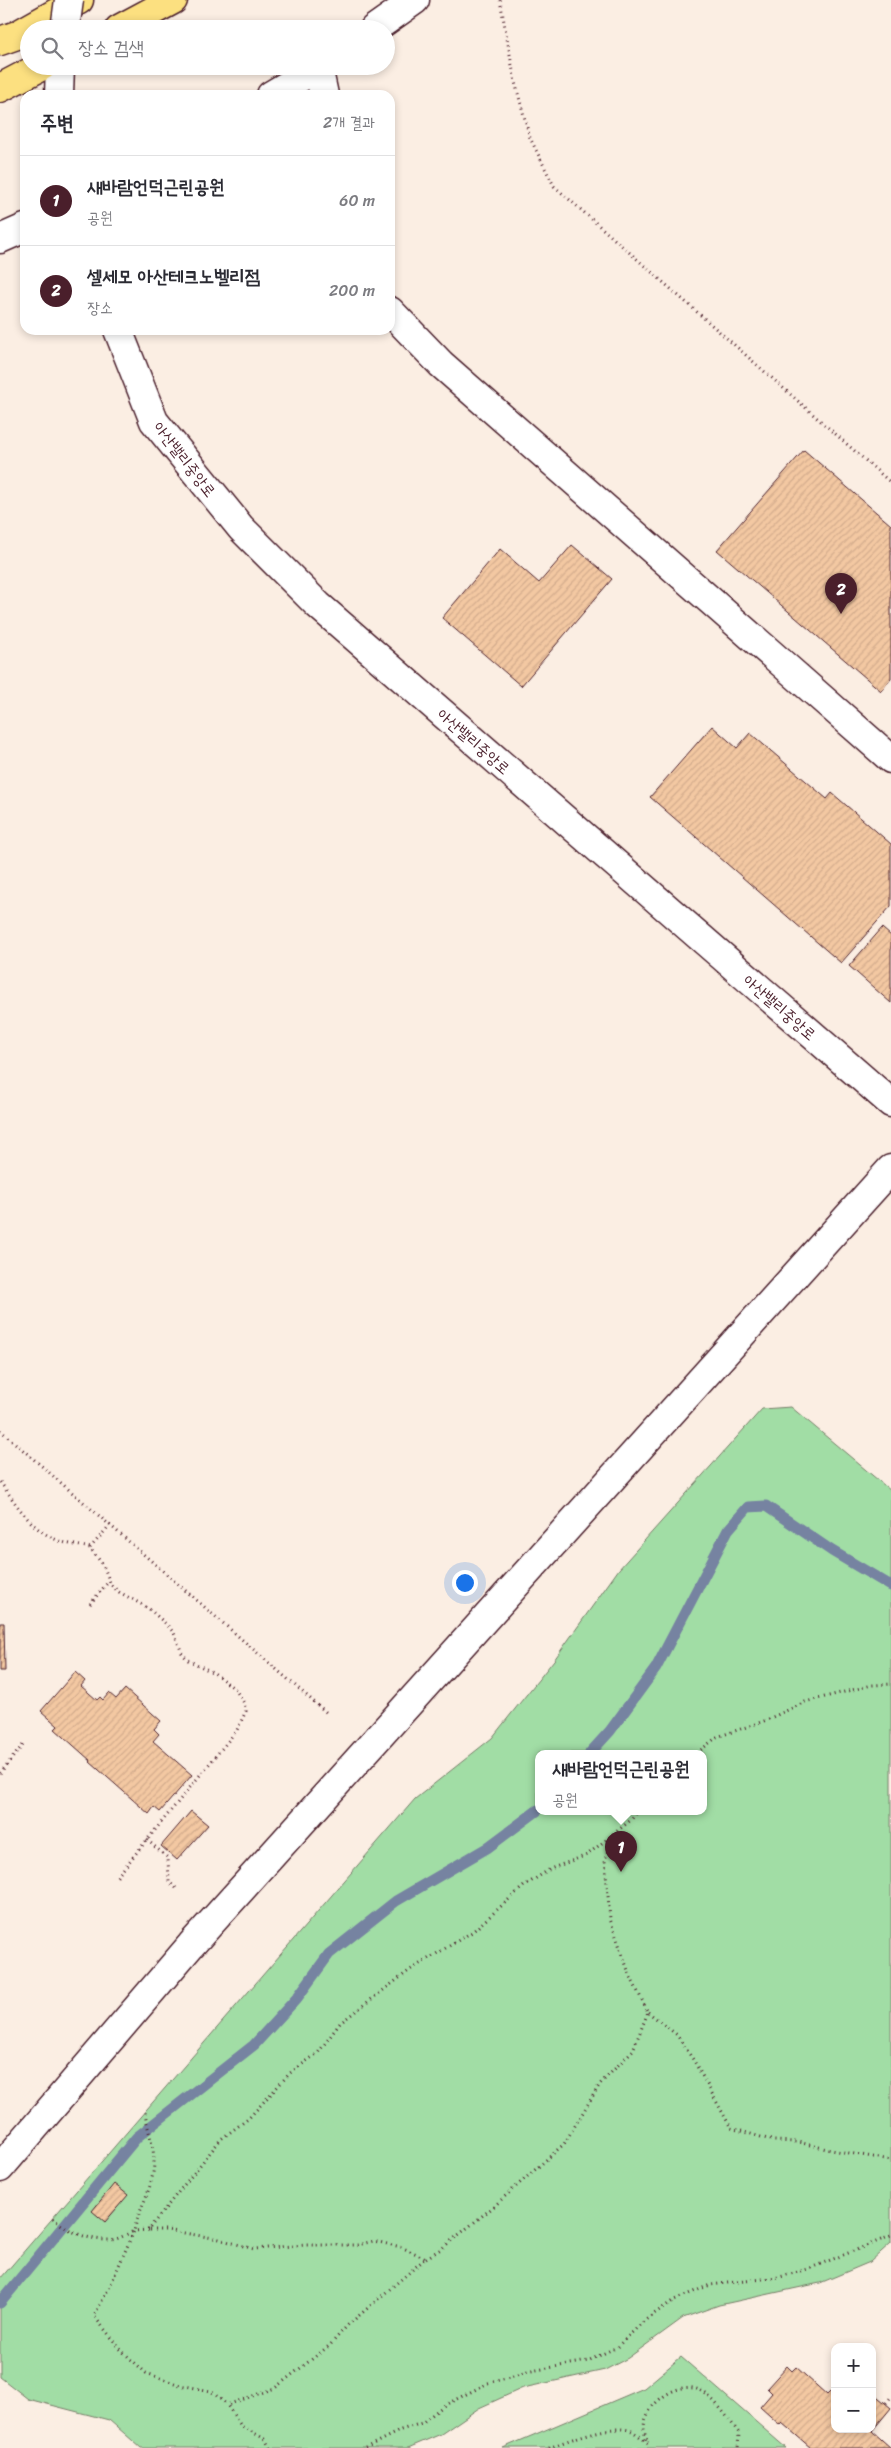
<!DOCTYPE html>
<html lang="ko">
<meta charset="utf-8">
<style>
:root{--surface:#fff;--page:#f7f7f7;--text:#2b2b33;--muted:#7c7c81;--line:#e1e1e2;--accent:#4a1f2b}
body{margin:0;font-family:Sriracha,"Poor Story",sans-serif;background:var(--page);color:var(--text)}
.controls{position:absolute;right:15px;bottom:15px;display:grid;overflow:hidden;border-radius:10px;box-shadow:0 2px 8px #0003}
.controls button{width:45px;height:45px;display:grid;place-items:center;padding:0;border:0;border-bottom:1px solid var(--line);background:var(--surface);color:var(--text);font:25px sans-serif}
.you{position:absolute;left:464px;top:1582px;width:18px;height:18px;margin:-12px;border:4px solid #fff;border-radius:50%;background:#1a73e8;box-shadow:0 0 0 8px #1a73e833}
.badge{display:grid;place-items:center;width:32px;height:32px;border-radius:50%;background:var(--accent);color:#fff;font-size:16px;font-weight:700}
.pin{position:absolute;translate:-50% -41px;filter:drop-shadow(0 1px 2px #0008)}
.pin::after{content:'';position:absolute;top:26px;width:18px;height:15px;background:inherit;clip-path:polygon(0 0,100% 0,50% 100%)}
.popup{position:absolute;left:535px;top:1750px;width:172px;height:65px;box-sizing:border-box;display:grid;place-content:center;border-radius:10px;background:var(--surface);filter:drop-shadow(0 1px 4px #0005);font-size:16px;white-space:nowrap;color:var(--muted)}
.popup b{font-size:19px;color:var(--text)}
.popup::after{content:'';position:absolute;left:50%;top:100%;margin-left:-10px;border:10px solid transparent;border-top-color:var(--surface)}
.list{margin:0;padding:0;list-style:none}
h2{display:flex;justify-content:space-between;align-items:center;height:65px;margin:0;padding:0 20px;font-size:21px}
h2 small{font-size:16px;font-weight:400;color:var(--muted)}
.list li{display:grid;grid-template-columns:32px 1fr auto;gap:15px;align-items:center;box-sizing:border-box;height:90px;padding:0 20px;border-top:1px solid var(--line)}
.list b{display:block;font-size:19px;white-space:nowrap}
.list p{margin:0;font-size:16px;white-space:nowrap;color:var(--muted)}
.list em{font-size:16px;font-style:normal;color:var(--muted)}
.icon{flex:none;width:28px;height:28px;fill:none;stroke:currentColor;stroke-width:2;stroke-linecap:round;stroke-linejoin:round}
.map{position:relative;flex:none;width:891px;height:2448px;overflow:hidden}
.search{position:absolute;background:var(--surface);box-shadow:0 2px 8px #0003;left:20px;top:20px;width:375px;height:55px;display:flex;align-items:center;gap:12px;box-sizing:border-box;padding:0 18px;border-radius:28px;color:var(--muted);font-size:19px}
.panel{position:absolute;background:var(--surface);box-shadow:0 2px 8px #0003;left:20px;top:90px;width:375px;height:245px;border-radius:15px}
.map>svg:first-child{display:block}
.park{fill:#a1dda5;stroke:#767e68;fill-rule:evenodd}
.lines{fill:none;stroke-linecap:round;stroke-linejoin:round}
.stream{stroke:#7683a1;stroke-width:11}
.building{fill:url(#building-hatch);stroke:#4a1f2b}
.street-casing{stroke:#4a1f2b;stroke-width:31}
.secondary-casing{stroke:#4a1f2b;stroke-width:31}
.highway-casing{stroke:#4a1f2b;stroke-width:31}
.path{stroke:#4a1f2b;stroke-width:3;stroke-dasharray:1 4;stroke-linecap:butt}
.street{stroke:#fff;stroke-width:28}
.secondary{stroke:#fff;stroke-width:28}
.highway{stroke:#fce080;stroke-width:28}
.street-bridge-casing{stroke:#4a1f2b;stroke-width:31;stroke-linecap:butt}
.street-bridge{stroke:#fff;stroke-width:28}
.labels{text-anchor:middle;stroke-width:4.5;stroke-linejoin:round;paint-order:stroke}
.street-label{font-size:16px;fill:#4a1f2b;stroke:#fff}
</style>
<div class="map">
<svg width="891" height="2448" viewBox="0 0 891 2448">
<defs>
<pattern id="building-hatch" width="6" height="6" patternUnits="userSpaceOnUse" patternTransform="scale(1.25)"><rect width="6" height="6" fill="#f3c8a2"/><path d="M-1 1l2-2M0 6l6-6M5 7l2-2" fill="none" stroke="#d2ab8c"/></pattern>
</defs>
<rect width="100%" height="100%" fill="#fbeee3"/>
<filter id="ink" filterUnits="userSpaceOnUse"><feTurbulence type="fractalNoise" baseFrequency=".02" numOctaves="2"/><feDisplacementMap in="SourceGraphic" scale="10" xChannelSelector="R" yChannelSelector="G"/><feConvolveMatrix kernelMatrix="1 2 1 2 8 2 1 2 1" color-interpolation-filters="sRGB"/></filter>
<g filter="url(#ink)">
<g class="park">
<path d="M791,1407L891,1491V2243L870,2262L820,2283L719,2305L683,2318L628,2358L605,2370L523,2388L479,2408L441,2434L408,2448H141L109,2420L28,2399L0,2377V2279L415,1799L492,1738L554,1660L619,1569L762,1409ZM538,1753H704V1811H538Z"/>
<path d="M681,2357L786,2448H503L644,2388Z"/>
</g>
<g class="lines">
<g class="stream">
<path d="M590,1753L610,1731L656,1668L728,1530L748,1507L766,1506L832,1551L891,1586"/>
<path d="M0,2303L137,2137L254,2045L297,1998L329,1954L396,1901L487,1848L538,1810"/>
</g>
</g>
<g class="building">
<path d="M804,450L891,525V679L881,691L717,550Z"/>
<path d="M572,545L612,579L521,686L442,618L500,549L539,583Z"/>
<path d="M712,726L737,748L750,733L827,799L832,793L891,844V906L841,963L650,797Z"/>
<path d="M882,928L891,936V1003L849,966Z"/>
<path d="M0,1623H4L5,1671H0Z"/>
<path d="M75,1672L85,1681L81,1686L97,1700L100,1697L103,1700L109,1693L116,1699L125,1689L161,1721L154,1729L159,1734L153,1741L192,1775L160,1812L154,1807L149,1814L90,1762L91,1761L55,1729L58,1726L41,1711Z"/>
<path d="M191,1811L208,1825L177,1860L161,1846Z"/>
<path d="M114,2184L128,2195L105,2222L92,2211Z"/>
<path d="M787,2366L792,2371L796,2367L827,2395L830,2392L835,2396V2429H872V2392L891,2408L872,2431L891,2448H811L782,2423L780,2425L760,2407L772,2393L767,2388Z"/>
</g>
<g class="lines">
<defs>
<g id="street">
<path d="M318,67L324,95"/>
<path d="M59,95L60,66"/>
<path d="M390,311L441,364L891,759"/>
<path d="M0,2168L191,1945L891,1169"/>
</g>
<g id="secondary">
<path d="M374,29L415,0"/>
<path d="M271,95L320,66"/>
<path d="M0,239L25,228"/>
<path d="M118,330L154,421L241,528L318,605L891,1103"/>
</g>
<g id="highway">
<path d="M119,29L173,0"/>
<path d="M0,41L17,35L79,0"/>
<path d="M0,88L42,66"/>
</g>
</defs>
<use href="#street" class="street-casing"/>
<use href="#secondary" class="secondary-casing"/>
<use href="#highway" class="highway-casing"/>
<g class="path">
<path d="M500,0L515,82L530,138L554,186L891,483"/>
<path d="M0,1430L328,1714"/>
<path d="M0,1482C16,1503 29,1527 53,1538C63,1544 78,1545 90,1548L103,1565L111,1585L119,1592L148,1608L166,1624L174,1633L182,1653L188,1660L214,1673L235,1689L244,1703L246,1711L237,1730L115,1879"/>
<path d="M90,1548L110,1525"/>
<path d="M90,1604L109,1581"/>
<path d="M697,1753L717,1737L764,1721L805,1702L872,1685L891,1684"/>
<path d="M0,1773L23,1745"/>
<path d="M147,1840L168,1858L169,1882L176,1888"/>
<path d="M648,2012L677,2035L694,2061L731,2128L774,2141L798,2142L831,2150L891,2160"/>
<path d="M53,2218C68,2232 90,2241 111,2240C119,2239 127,2234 134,2231C139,2208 154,2187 154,2161C154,2146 147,2128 145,2112"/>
<path d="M148,2230L134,2231L110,2286L94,2316L122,2351L146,2373L180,2385L211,2391L227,2405"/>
<path d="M426,2258L441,2249L492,2208L564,2144L600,2084L633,2050L648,2012L630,1976L610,1919L605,1861L611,1837"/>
<path d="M886,2403L891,2397"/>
<path d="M270,2448L265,2439L241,2426L227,2405L275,2388L330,2345L348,2325L426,2258L401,2247L374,2241L357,2245H305L254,2249L219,2239L167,2230H148L221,2139L248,2119L290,2073L318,2053L340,2023L410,1970L472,1932L524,1886L550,1869L587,1855L631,1820L638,1811"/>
<path d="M365,2448L401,2430L422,2423L443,2406L488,2383L531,2371L588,2361L617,2347L644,2321L674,2300L710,2285L780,2277L808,2269L891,2236"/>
<path d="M549,2448C568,2440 612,2423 632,2431C637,2434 643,2439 648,2443C646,2438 644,2432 644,2428C644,2407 672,2384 693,2388C711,2391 729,2420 739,2433L738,2448"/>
</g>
<use href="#street" class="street"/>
<use href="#secondary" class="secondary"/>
<use href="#highway" class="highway"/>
<defs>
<path id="street-bridge" d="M65,29L69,0"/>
</defs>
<use href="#street-bridge" class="street-bridge-casing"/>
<use href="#street-bridge" class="street-bridge"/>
</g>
</g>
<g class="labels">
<g class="street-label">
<text transform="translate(185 459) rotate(52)" y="6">아산밸리중앙로</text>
<text transform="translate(474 741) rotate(41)" y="6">아산밸리중앙로</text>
<text transform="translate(780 1007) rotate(41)" y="6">아산밸리중앙로</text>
</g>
</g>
</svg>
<div class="controls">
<button>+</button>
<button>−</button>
</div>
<div class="you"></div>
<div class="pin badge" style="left:621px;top:1872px">1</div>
<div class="popup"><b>새바람언덕근린공원</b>공원</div>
<div class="pin badge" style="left:841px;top:614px">2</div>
<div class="search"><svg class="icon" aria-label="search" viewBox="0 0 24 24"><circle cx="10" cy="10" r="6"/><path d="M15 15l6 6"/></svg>장소 검색</div>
<section class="panel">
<h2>주변<small>2개 결과</small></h2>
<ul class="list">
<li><span class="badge">1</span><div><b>새바람언덕근린공원</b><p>공원</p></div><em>60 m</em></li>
<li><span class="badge">2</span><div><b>셀세모 아산테크노벨리점</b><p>장소</p></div><em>200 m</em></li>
</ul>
</section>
</div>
